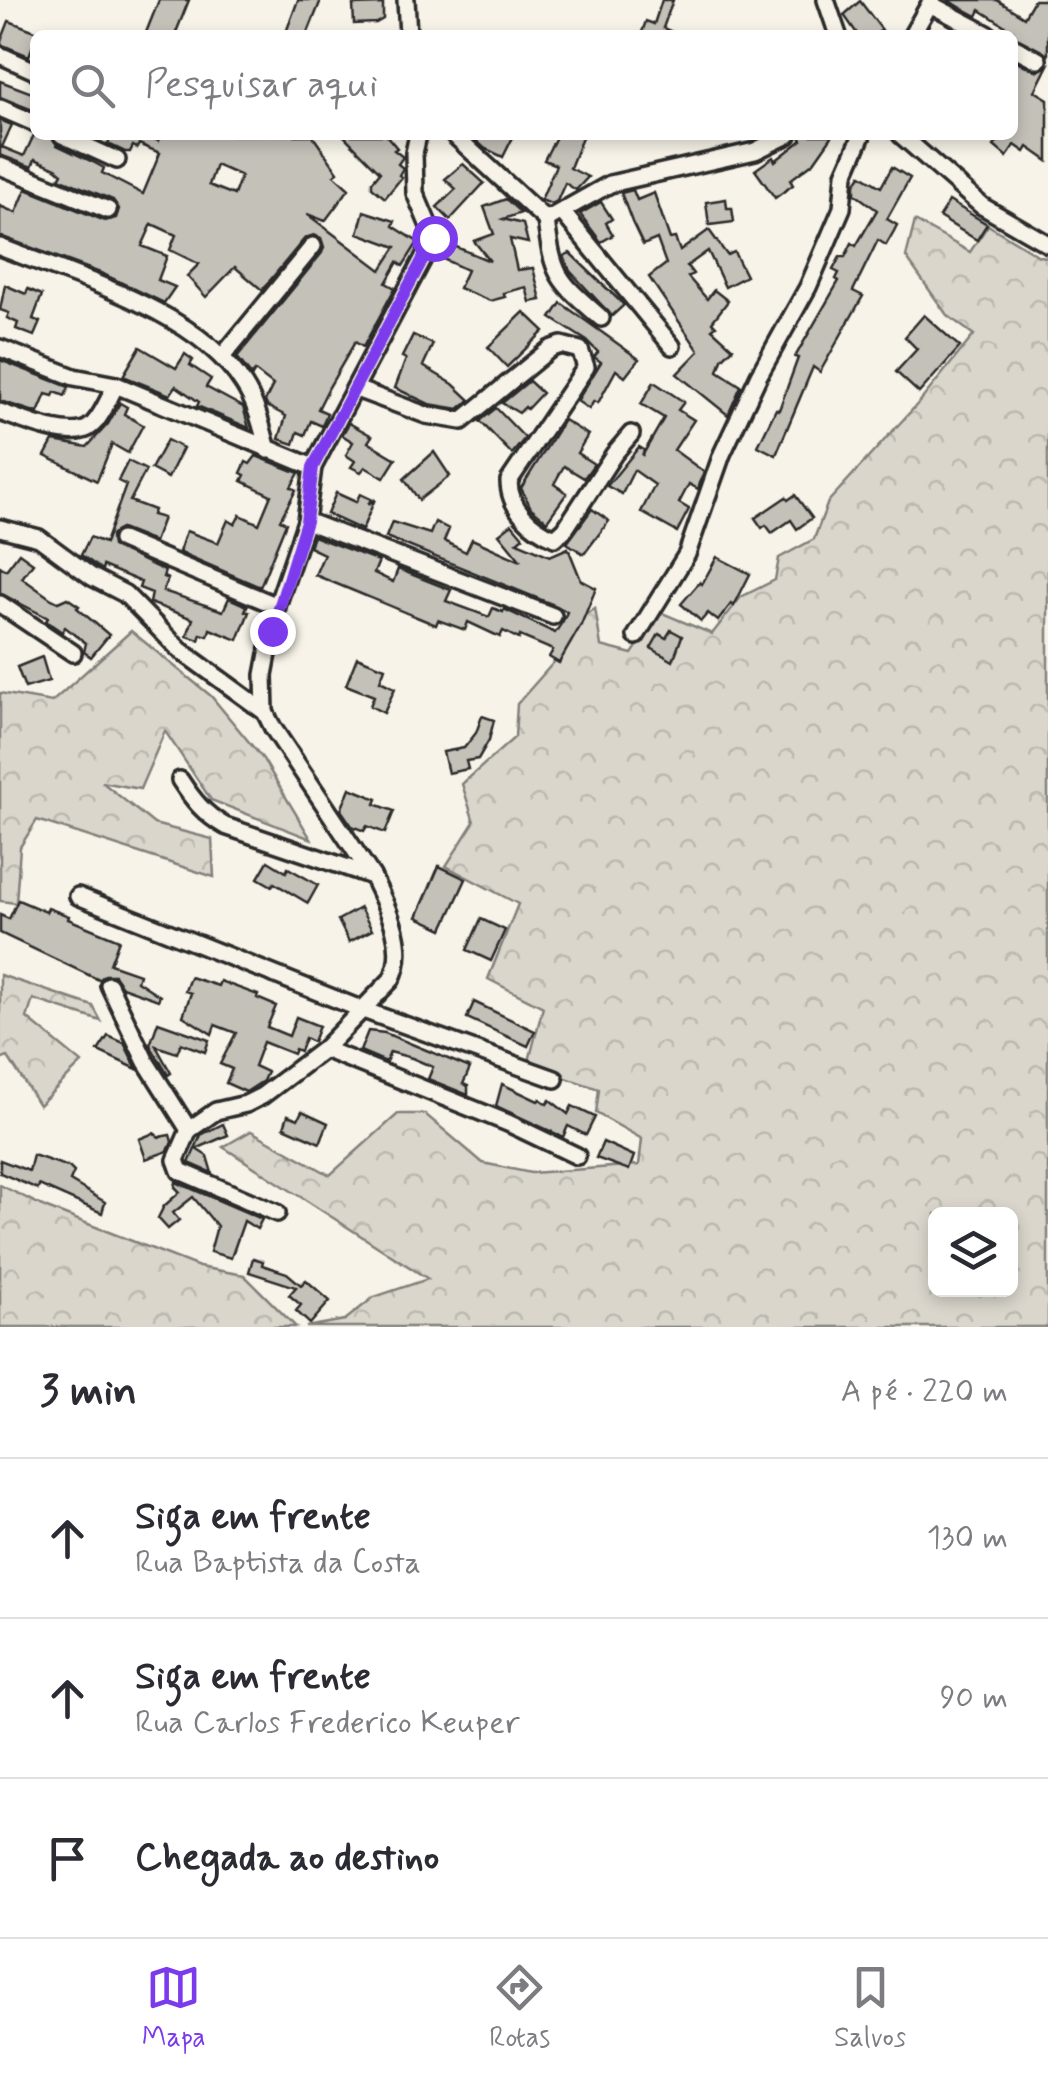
<!DOCTYPE html>
<html lang="pt">
<meta charset="utf-8">
<style>
:root{--surface:#fff;--page:#f7f7f7;--text:#2b2b33;--muted:#7c7c81;--line:#e1e1e2;--accent:#7c3aed}
body{margin:0;font-family:Mynerve,sans-serif;background:var(--page);color:var(--text)}
.controls{position:absolute;right:30px;bottom:30px;display:grid;overflow:hidden;border-radius:15px;box-shadow:0 5px 15px #0003}
.controls button{width:90px;height:90px;display:grid;place-items:center;padding:0;border:0;border-bottom:2px solid var(--line);background:var(--surface);color:var(--text);font:50px sans-serif}
.stop{position:absolute;width:30px;height:30px;margin:-22px;border:8px solid #7c3aed;border-radius:50%;background:#fff}
.stop.end{background:#7c3aed;border-color:#fff;box-shadow:0 2px 10px #0008}
.list{margin:0;padding:0;list-style:none}
h2{display:flex;justify-content:space-between;align-items:center;height:130px;margin:0;padding:0 40px;font-size:42px}
h2 small{font-size:32px;font-weight:400;color:var(--muted)}
.list li{display:grid;grid-template-columns:65px 1fr auto;gap:30px;align-items:center;box-sizing:border-box;height:160px;padding:0 40px;border-top:2px solid var(--line)}
.list b{display:block;font-size:38px;white-space:nowrap}
.list p{margin:0;font-size:32px;white-space:nowrap;color:var(--muted)}
.list em{font-size:32px;font-style:normal;color:var(--muted)}
.icon{flex:none;width:55px;height:55px;fill:none;stroke:currentColor;stroke-width:2;stroke-linecap:round;stroke-linejoin:round}
.map{position:relative;flex:none;width:1048px;height:1327px;overflow:hidden}
.search{position:absolute;background:var(--surface);box-shadow:0 5px 15px #0003;left:30px;right:30px;top:30px;height:110px;display:flex;align-items:center;gap:25px;box-sizing:border-box;padding:0 35px;border-radius:15px;color:var(--muted);font-size:38px}
.sheet{height:610px;background:var(--surface)}
nav{display:flex;justify-content:space-around;align-items:center;box-sizing:border-box;height:140px;border-top:2px solid var(--line);background:var(--surface);font-size:28px;color:var(--muted)}
nav a{display:grid;justify-items:center;gap:5px}
nav .on{color:var(--accent)}
.map>svg:first-child{display:block}
.forest{fill:url(#forest-crowns);stroke:#82807c;stroke-width:2.5;fill-rule:evenodd}
.building{fill:#c4c1b9;stroke:#2b2b2b;stroke-width:2.5;fill-rule:evenodd}
.lines{fill:none;stroke-linecap:round;stroke-linejoin:round}
.minor-casing{stroke:#2b2b2b;stroke-width:22}
.minor{stroke:#f7f3e8;stroke-width:15}
.route{stroke:#7c3aed;stroke-width:12}
</style>
<div class="map">
<svg width="1048" height="1327" viewBox="0 0 1048 1327">
<defs>
<pattern id="forest-crowns" width="20" height="18" patternUnits="userSpaceOnUse" patternTransform="scale(2.5)"><rect width="20" height="18" fill="#dad6cc"/><path d="M2 6a3 3 0 1 1 6 0M12 15a3 3 0 1 1 6 0" fill="none" stroke="#bbb8af"/></pattern>
</defs>
<rect width="100%" height="100%" fill="#f7f3e8"/>
<filter id="ink" filterUnits="userSpaceOnUse"><feTurbulence type="fractalNoise" baseFrequency=".01" numOctaves="2"/><feDisplacementMap in="SourceGraphic" scale="20" xChannelSelector="R" yChannelSelector="G"/><feConvolveMatrix kernelMatrix="1 2 1 2 8 2 1 2 1" color-interpolation-filters="sRGB"/></filter>
<g filter="url(#ink)">
<g class="forest">
<path d="M915,221L970,252L988,225L1039,256L1048,257V1327H306L345,1320L374,1297L428,1279L223,1147L251,1131L330,1175L398,1114H425L483,1163L531,1173L639,1165L642,1139L596,1113L599,1089L528,1065L543,1007L488,979L518,904L446,866L474,822L462,784L515,737L517,704L554,662L579,619L595,608L601,646L632,654L660,612L712,634L741,597L775,580L779,558L814,539L828,502L922,399L974,335L947,315L906,257ZM936,1214H1010V1290H936Z"/>
<path d="M131,631L211,696L263,759L311,839L211,800L165,731L140,789L102,782L154,824L212,839L214,877L37,820L20,847L16,903L0,901V693L52,702Z"/>
<path d="M0,975L93,1006L101,1021L33,999L27,1018L82,1063L39,1105L8,1057L0,1060Z"/>
<path d="M0,1185L47,1208L199,1267L244,1275L296,1327H0Z"/>
</g>
<g class="building">
<path d="M159,0H189L175,35H145Z"/>
<path d="M298,0H321L307,35H285Z"/>
<path d="M662,0H673L663,28L679,35H641L646,21L654,24Z"/>
<path d="M947,0H997L1024,17L1034,0H1048V55L1013,36V31L980,10L977,16Z"/>
<path d="M860,1L882,30L874,35H858L844,15Z"/>
<path d="M383,4V19L376,23L354,24L353,5Z"/>
<path d="M9,21L38,32L29,56L0,44Z"/>
<path d="M1013,60L1038,71L1048,65L1035,91L1048,99V161L1028,147L1025,152L1015,145L1007,157L994,146L1001,137L1006,139L1000,135H1013Z"/>
<path d="M0,81L35,94V111L0,97Z"/>
<path d="M0,120L12,125L2,147L24,156L34,135H51L57,145L93,162L104,168L102,173L143,194L160,153L139,144L137,148L133,146L130,152H125L108,144L111,137L107,135H146L158,141L160,135H312L338,172L334,175L349,189L325,221L307,214L381,270L396,247L358,233L364,211L395,221L393,226L418,242L403,266L398,262L386,283L395,288L363,347L355,342L329,387L318,409L327,413L322,426L311,421L305,435L298,432L294,444L279,439L286,416L267,406L265,401L273,385L255,371L252,376L237,357L322,253L324,247L321,238L314,235L305,238L262,290L235,267L206,297L187,276L199,264L170,250L176,235L152,224L142,246L167,256L158,280L175,287L164,303L103,274L0,236V206L16,213L26,189L105,221L116,218L119,209L113,200L59,178L62,173L56,168L35,159L32,167L0,155ZM216,165L241,176L234,195L209,185Z"/>
<path d="M343,135H386L397,148L394,150L403,157L398,164L403,168L399,175L402,177L385,198L372,187V182L380,172Z"/>
<path d="M471,135H514L503,157L484,148Z"/>
<path d="M557,135H583L570,168L588,177L576,190L565,183L557,201L551,204L541,200L556,165L544,160Z"/>
<path d="M799,135H833L814,162L790,180L793,185L775,198L755,170L773,157L775,161L802,140Z"/>
<path d="M463,164L484,183L450,220L437,207L456,189L445,179Z"/>
<path d="M892,167L910,178L887,219L897,225L894,231L886,245L878,240L853,291L863,296L820,372L813,367L776,455L758,446L776,409L779,410L798,358L795,357L839,281L836,279L839,273L833,270L840,257H845L852,243L856,246L877,210L855,194V184L861,175L881,187Z"/>
<path d="M633,190L637,200L654,193L670,239L675,238L680,251L709,230L727,255L734,252L746,276L725,287L708,251L687,266L693,274L688,277L707,299L714,290L728,301L712,322L716,326L712,329L733,348L722,359L718,371L741,386L728,415L677,374L699,351L649,277L666,264L657,239L643,245L632,222L621,193Z"/>
<path d="M506,199L521,213L503,219L523,224L528,243L510,239L517,270L533,268L541,300L530,302L526,287L503,293L505,297L490,301L459,288L467,270L443,259L449,244L490,261L474,241L494,234L484,207Z"/>
<path d="M726,199L727,208H732L734,222L709,225L706,202Z"/>
<path d="M949,201L987,224L977,240L939,217Z"/>
<path d="M601,202L612,219L606,223L613,235L601,242L580,214Z"/>
<path d="M570,253L624,305L612,316L570,271L564,256Z"/>
<path d="M5,285L26,294L28,289L42,295L33,319L40,322L34,336L16,329L18,323L7,318L9,313L0,310Z"/>
<path d="M561,303L639,359L625,377L616,370L598,403L594,401L589,409L577,401L601,362L594,357L598,352L587,341L551,318Z"/>
<path d="M524,312L544,331L507,367L488,347Z"/>
<path d="M924,315L960,347L919,393L896,372L917,349L905,337Z"/>
<path d="M413,335L433,344L423,366L453,384L470,400L459,409L429,404L395,388L406,359L402,357Z"/>
<path d="M140,347L176,368L185,354L193,360L190,365L211,379L206,387L243,407L249,428L197,406L199,402L176,386L170,395L123,376Z"/>
<path d="M0,360L69,387L65,396L55,392L53,396L46,394L38,413L0,401Z"/>
<path d="M529,381L542,393L527,409L525,407L519,413L502,403Z"/>
<path d="M654,382L684,402L678,410L694,420L674,450L704,472L698,489L689,484L679,503L689,509L677,532L641,512L655,485L634,470L622,494L607,486L639,447L644,450L642,456L664,418L641,404Z"/>
<path d="M120,403L127,407L124,414L143,425L128,453L112,444L97,481L45,456L53,441L87,447L108,424Z"/>
<path d="M496,408L525,438L512,454L480,421Z"/>
<path d="M564,420L588,435L577,453L594,464L584,478L564,466L554,484L567,493L547,521L531,508L521,488Z"/>
<path d="M349,423L372,436L368,442L396,459L384,478L365,467L361,472L351,467L355,461L346,455L353,442L342,435Z"/>
<path d="M167,440L183,448L168,478L151,469Z"/>
<path d="M434,452L450,476L419,500L404,479Z"/>
<path d="M256,456L299,473L291,487L296,490L280,520L286,523L260,587L179,552L186,531L218,543L228,520L235,524L240,515L259,524L271,495L242,481L245,475L241,473L246,462L250,464Z"/>
<path d="M128,461L146,470L130,501L154,510L152,515L163,518L154,542L121,529L111,535L112,546L165,571L163,577L168,579L163,591L223,611L229,598L247,606L245,611L249,612L238,640L210,629L208,636L201,634L199,640L187,636L193,619L150,603L152,593L139,588L141,582L103,566L102,570L81,555L90,537L105,543L126,485L118,481Z"/>
<path d="M336,493L356,502L360,494L371,499L368,505L375,499L362,530L327,514Z"/>
<path d="M795,495L812,518L797,529L791,520L772,533L766,525L762,528L755,518L786,497L788,500Z"/>
<path d="M592,509L609,521L584,554L567,543Z"/>
<path d="M392,522L430,534L435,522L449,529L444,541L466,552L472,539L521,561L499,534L512,524L523,537L517,542L550,556L568,548L581,580L596,588L581,625L559,663L549,657L553,650L520,636L519,639L503,631L500,637L468,622L465,630L438,620L436,625L315,575L324,554L309,547L313,536L379,561L374,573L393,582L398,569L451,590L446,601L489,617L493,608L503,612L504,609L555,633L563,621L567,612L557,606L386,537Z"/>
<path d="M19,553L33,563L22,578L50,598L58,602L67,598L79,606L77,608L109,635L91,657L84,652L86,643L65,627L62,632L46,621L48,618L0,593V566L6,570Z"/>
<path d="M717,557L750,574L734,606L731,604L718,621L708,613L701,621L681,604L700,582L702,584Z"/>
<path d="M671,630L682,636L673,661L651,648L659,634L666,638Z"/>
<path d="M42,657L49,681L25,688L17,667Z"/>
<path d="M357,657L385,668L380,681L395,688L384,713L370,706L374,696L346,685Z"/>
<path d="M482,716L494,720L489,740L478,759L466,761L468,769L448,773L443,752L464,748L476,733Z"/>
<path d="M350,788L377,799L375,804L394,811L385,833L367,826L364,831L352,826L341,810Z"/>
<path d="M268,861L286,872L288,868L318,885L308,903L274,883L272,886L258,878Z"/>
<path d="M439,866L466,879L443,929L417,917Z"/>
<path d="M18,900L46,912L48,908L69,916L68,919L119,940L110,964L139,974L137,981L160,996L158,1000L122,987L114,975H105L99,980L0,933V915L9,919Z"/>
<path d="M360,908L372,930L349,942L338,920Z"/>
<path d="M481,919L505,930L491,961L467,950Z"/>
<path d="M190,977L218,986L220,981L258,995L257,998L276,1006L267,1027L289,1036L296,1017L319,1026L313,1042L305,1038L300,1051L295,1049L293,1054L263,1042L254,1066L267,1072L263,1081L246,1092L226,1083L232,1069L220,1064L236,1033L215,1025L212,1034L183,1016L191,993L185,991Z"/>
<path d="M474,1002L535,1031L528,1046L467,1018Z"/>
<path d="M158,1022L209,1040L205,1052L181,1043L177,1053L156,1046L171,1073L168,1075L150,1045Z"/>
<path d="M368,1031L385,1033L470,1068L463,1084L468,1086V1095L428,1079L433,1067L412,1058L390,1052L386,1062L360,1051Z"/>
<path d="M108,1036L124,1043L137,1069L98,1051Z"/>
<path d="M502,1084L538,1101L540,1099L547,1104L550,1100L568,1114L572,1106L595,1117L586,1135L568,1126L563,1137L496,1106Z"/>
<path d="M302,1111L328,1123L320,1143L284,1127L288,1115L298,1119Z"/>
<path d="M223,1124L228,1135L196,1149L207,1156L212,1173L189,1163L201,1135Z"/>
<path d="M154,1133L159,1137L170,1135L172,1142L168,1151L146,1159L139,1139Z"/>
<path d="M603,1142L634,1156L629,1170L596,1158Z"/>
<path d="M33,1155L69,1167L74,1172L70,1181L105,1202L102,1213L39,1185L38,1189L0,1173V1160L29,1171Z"/>
<path d="M176,1182L262,1219L257,1229L244,1221L231,1258L210,1252L217,1226L193,1197L173,1213L179,1220L168,1229L158,1218L164,1206L180,1192L175,1187Z"/>
<path d="M253,1258L263,1261L262,1265L287,1273L301,1285L306,1280L330,1301L310,1324L296,1311L301,1305L289,1295L296,1287L249,1272Z"/>
</g>
<g class="lines">
<defs>
<g id="minor">
<path d="M406,0L408,35"/>
<path d="M826,0L838,35"/>
<path d="M930,4L989,35"/>
<path d="M912,35L932,0"/>
<path d="M1013,47L1038,60"/>
<path d="M0,55L35,71"/>
<path d="M0,108L35,123"/>
<path d="M62,135L117,160"/>
<path d="M454,135L546,220L610,184L755,151L788,135"/>
<path d="M901,135L982,206L1048,244"/>
<path d="M0,166L108,210"/>
<path d="M563,213L672,346"/>
<path d="M546,220C553,278 558,280 601,318"/>
<path d="M0,247C77,278 198,311 244,385C257,405 262,428 268,450"/>
<path d="M0,348L74,377L116,385L313,467"/>
<path d="M222,357L313,246"/>
<path d="M356,389L426,415L462,421L550,349L561,345L580,350L586,367L509,481C509,508 531,528 555,538L565,529L614,454L631,434"/>
<path d="M0,412C20,419 73,442 91,426C102,417 109,397 116,385"/>
<path d="M306,521L553,616"/>
<path d="M0,528L39,538L92,577L125,594L180,650L265,712"/>
<path d="M121,540L277,606"/>
<path d="M0,604L73,653"/>
<path d="M636,636L687,554L722,454L759,375L808,287L842,208L845,174L862,135"/>
<path d="M180,780C193,800 204,814 225,826L372,876"/>
<path d="M78,896L363,1010L555,1079"/>
<path d="M109,985L146,1062L189,1130"/>
<path d="M324,1049L508,1123L577,1156"/>
<path d="M277,1213L180,1171L176,1160L189,1130L216,1111L246,1104L262,1096L324,1049L391,980C409,947 387,907 372,876L273,728L265,712L264,675L277,606L306,521L313,467L434,238L415,193L414,153L418,135"/>
</g>
</defs>
<use href="#minor" class="minor-casing"/>
<use href="#minor" class="minor"/>
</g>
</g>
<g class="lines" filter="url(#ink)">
<path class="route" d="M272,631L306,521L313,467L434,238"/>
</g>
</svg>
<div class="controls">
<button><svg class="icon" aria-label="layers" viewBox="0 0 24 24"><path d="M12 4l9 5-9 5-9-5zM3 14l9 5 9-5"/></svg></button>
</div>
<div class="stop" style="left:434px;top:238px"></div>
<div class="stop end" style="left:272px;top:631px"></div>
<div class="search"><svg class="icon" aria-label="search" viewBox="0 0 24 24"><circle cx="10" cy="10" r="6"/><path d="M15 15l6 6"/></svg>Pesquisar aqui</div>
</div>
<section class="sheet">
<h2>3 min<small>A pé · 220 m</small></h2>
<ul class="list">
<li><svg class="icon" aria-label="ahead" viewBox="0 0 24 24"><path d="M12 20V5M6 11l6-6 6 6"/></svg><div><b>Siga em frente</b><p>Rua Baptista da Costa</p></div><em>130 m</em></li>
<li><svg class="icon" aria-label="ahead" viewBox="0 0 24 24"><path d="M12 20V5M6 11l6-6 6 6"/></svg><div><b>Siga em frente</b><p>Rua Carlos Frederico Keuper</p></div><em>90 m</em></li>
<li><svg class="icon" aria-label="arrive" viewBox="0 0 24 24"><path d="M6 21V4h12l-3 4 3 4H6"/></svg><div><b>Chegada ao destino</b></div></li>
</ul>
</section>
<nav>
<a class="on"><svg class="icon" aria-label="map" viewBox="0 0 24 24"><path d="M3 6l6-2 6 2 6-2v14l-6 2-6-2-6 2zM9 4v14M15 6v14"/></svg>Mapa</a>
<a><svg class="icon" aria-label="directions" viewBox="0 0 24 24"><path d="M12 3l9 9-9 9-9-9zM9 14v-3h6M13 9l2 2-2 2"/></svg>Rotas</a>
<a><svg class="icon" aria-label="saved" viewBox="0 0 24 24"><path d="M7 4h10v16l-5-4-5 4z"/></svg>Salvos</a>
</nav>
